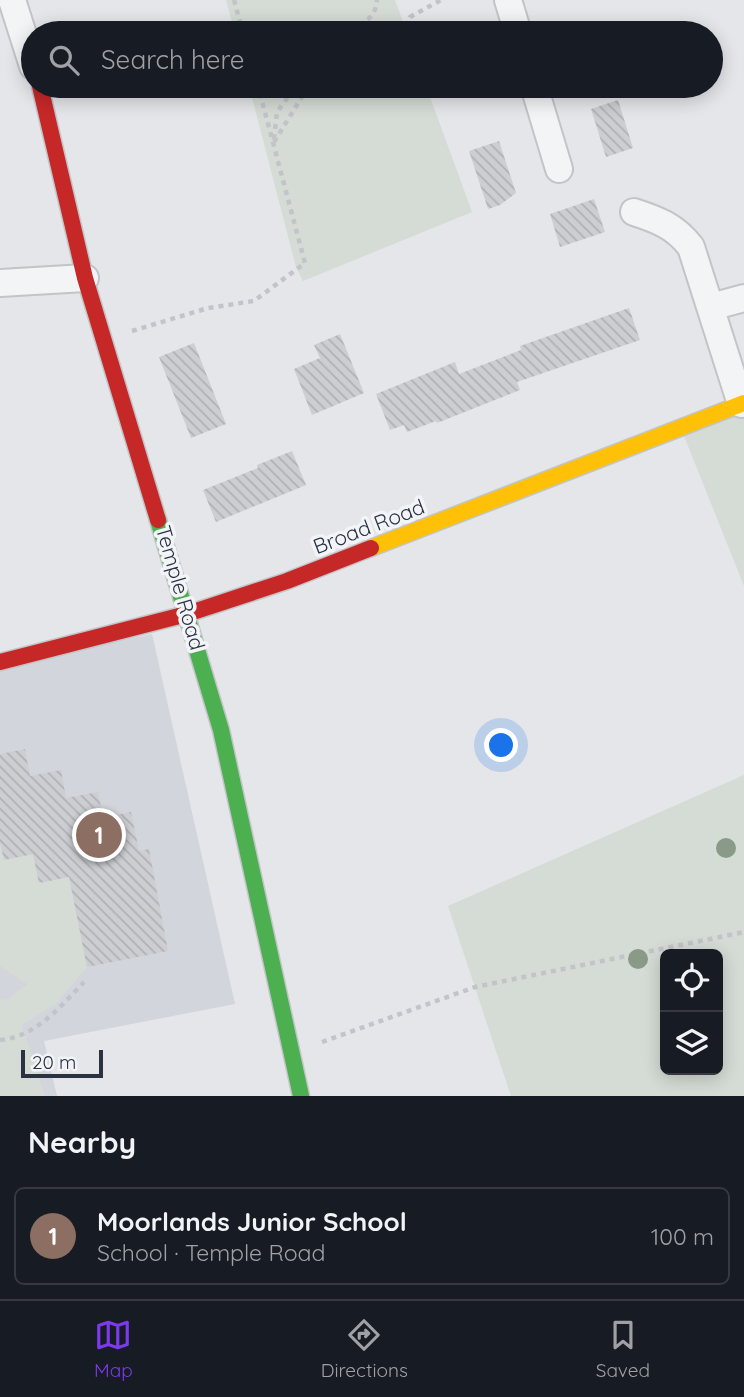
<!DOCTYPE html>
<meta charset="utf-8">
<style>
:root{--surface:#171b24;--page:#242831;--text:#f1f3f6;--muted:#9ea1a6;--line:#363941;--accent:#7c3aed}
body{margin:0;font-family:Quicksand,sans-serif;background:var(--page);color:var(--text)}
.controls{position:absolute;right:21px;bottom:21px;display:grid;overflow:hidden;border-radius:10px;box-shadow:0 4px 18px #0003}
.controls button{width:63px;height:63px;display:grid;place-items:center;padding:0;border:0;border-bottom:2px solid var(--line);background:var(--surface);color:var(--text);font:35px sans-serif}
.scale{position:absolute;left:21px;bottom:18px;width:82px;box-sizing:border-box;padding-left:7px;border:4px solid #2b3242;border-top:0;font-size:19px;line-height:24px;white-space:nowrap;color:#2b3242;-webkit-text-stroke:5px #f2f4f8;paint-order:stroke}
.you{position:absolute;left:502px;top:746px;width:24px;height:24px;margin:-18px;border:5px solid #fff;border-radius:50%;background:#1a73e8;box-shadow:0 0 0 10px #1a73e833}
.badge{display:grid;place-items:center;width:46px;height:46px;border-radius:50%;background:var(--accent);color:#fff;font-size:23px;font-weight:700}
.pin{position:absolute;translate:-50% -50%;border:4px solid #fff;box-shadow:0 2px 7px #0006}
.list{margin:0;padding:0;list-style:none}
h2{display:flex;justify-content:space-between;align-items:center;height:91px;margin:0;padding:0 28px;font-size:30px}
h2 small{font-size:23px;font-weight:400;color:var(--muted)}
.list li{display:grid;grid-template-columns:46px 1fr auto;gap:21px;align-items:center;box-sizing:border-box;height:98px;margin:0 14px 14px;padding:0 14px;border:2px solid var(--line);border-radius:10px}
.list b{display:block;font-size:26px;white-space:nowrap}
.list p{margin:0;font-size:23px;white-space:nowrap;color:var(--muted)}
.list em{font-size:23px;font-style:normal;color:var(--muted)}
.icon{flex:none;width:38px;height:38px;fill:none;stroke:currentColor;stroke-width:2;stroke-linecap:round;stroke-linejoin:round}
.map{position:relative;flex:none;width:744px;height:1096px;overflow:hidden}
.search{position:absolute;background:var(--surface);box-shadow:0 4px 18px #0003;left:21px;right:21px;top:21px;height:77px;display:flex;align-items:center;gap:18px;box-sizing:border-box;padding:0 24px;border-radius:38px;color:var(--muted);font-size:26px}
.sheet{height:203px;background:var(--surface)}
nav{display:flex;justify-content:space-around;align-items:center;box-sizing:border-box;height:98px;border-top:2px solid var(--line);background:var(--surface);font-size:19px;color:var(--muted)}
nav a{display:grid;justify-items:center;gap:4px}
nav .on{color:var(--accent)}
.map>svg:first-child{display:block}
.built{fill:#d3d5dc}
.green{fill:#d4dcd5;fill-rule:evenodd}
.building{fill:url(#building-back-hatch)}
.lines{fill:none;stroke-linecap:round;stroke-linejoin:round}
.street-casing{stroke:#c2c4c7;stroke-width:30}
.fast-casing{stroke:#c2c4c7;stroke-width:19}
.slow-casing{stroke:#c2c4c7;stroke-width:19}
.jam-casing{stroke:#c2c4c7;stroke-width:19}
.path{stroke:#c3c4c9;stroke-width:4.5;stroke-dasharray:5 5;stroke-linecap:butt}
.street{stroke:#f3f4f6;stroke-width:26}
.fast{stroke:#4caf50;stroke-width:16}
.slow{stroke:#ffc107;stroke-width:16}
.jam{stroke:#c62828;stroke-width:16}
.tree{fill:#899b88}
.labels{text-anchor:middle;stroke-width:7;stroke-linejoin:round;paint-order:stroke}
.street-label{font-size:21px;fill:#2b3242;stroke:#f2f4f8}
</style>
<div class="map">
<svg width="744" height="1096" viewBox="0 0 744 1096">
<defs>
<pattern id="building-back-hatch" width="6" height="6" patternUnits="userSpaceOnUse" patternTransform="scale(1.75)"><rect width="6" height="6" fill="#ccced1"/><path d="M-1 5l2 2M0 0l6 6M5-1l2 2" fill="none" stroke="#afb1b5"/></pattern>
</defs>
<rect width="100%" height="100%" fill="#e4e6e9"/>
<path class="built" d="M152,634L235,1004L44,1041L57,1096H0V666Z"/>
<g class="green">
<path d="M226,0H395L407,33H235Z"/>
<path d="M249,86H426L472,212L303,281L296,267Z"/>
<path d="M744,413V586L684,436Z"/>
<path d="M744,775V1096H511L448,906ZM665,954H718V1070H665Z"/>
<path d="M0,843L4,860L33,854L39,883L69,877L87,967L57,1003L22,1025L45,1096H0V1000L8,999L27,984L0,966Z"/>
</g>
<g class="building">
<path d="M618,100L633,148L606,157L591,109Z"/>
<path d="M499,141L516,193L500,205L488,209L469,151Z"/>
<path d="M594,199L605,232L560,247L550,214Z"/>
<path d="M629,308L640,340L517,382L520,390L437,423L436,421L407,432L404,425L390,430L376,394L455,362L459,374L521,350L520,346Z"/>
<path d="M340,334L364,393L312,415L294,369L320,358L314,345Z"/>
<path d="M194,343L226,424L191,438L159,357Z"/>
<path d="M292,451L306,485L216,522L203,490L258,468L257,465Z"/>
<path d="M25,749L30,776L61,770L66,798L98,792L103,818L131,812L139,851L149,849L168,951L87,967L69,877L39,883L33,854L4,860L0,843V754Z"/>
</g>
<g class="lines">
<defs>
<g id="street">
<path d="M12,0L33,66"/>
<path d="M508,0L518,33"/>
<path d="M534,86L559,169"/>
<path d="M634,212C658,220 675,226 691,247L741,404"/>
<path d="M0,283L85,278"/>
<path d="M711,307L744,298"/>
</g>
<path id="fast" d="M158,520L221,730L301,1096"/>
<path id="slow" d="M371,548L744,403"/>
<g id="jam">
<path d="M40,86L85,278L158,520"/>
<path d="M0,662L187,614L287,581L371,548"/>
</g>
</defs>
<use href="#street" class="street-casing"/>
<use href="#fast" class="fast-casing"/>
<use href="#slow" class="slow-casing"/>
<use href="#jam" class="jam-casing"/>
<g class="path">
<path d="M234,0L243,33"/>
<path d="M341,33C357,26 376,21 377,0"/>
<path d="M402,33L407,32L410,17L441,0"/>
<path d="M274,139L277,112L296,86"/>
<path d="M274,142L305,92L312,86"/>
<path d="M132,331L208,308L254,301L305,263L258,86"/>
<path d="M0,1040C36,1037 61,1006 84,982"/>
<path d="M322,1042L475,987L744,932"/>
</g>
<use href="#street" class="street"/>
<use href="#fast" class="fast"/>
<use href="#slow" class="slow"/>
<use href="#jam" class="jam"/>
</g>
<g class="tree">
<circle cx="726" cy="848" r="10"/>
<circle cx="638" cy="959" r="10"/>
</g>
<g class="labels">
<g class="street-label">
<text transform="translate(369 527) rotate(-21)" y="7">Broad Road</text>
<text transform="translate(180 588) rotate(74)" y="7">Temple Road</text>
</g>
</g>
</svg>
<div class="controls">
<button><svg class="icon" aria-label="locate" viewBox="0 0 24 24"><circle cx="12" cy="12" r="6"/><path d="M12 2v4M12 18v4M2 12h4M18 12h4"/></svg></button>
<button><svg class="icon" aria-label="layers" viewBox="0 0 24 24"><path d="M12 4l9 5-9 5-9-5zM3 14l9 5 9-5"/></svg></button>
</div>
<div class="scale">20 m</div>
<div class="you"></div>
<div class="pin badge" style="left:99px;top:835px;background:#8d6e63">1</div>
<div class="search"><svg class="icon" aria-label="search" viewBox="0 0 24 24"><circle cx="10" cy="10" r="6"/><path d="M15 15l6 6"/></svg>Search here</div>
</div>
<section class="sheet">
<h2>Nearby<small></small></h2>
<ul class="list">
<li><span class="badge" style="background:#8d6e63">1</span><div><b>Moorlands Junior School</b><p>School · Temple Road</p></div><em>100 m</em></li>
</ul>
</section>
<nav>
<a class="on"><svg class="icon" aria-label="map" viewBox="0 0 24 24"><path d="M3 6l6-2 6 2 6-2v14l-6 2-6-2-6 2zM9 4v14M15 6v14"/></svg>Map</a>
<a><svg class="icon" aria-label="directions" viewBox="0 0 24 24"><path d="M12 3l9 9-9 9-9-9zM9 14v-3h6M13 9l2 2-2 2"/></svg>Directions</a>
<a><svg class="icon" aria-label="saved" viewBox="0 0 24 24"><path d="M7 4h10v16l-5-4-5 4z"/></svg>Saved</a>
</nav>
